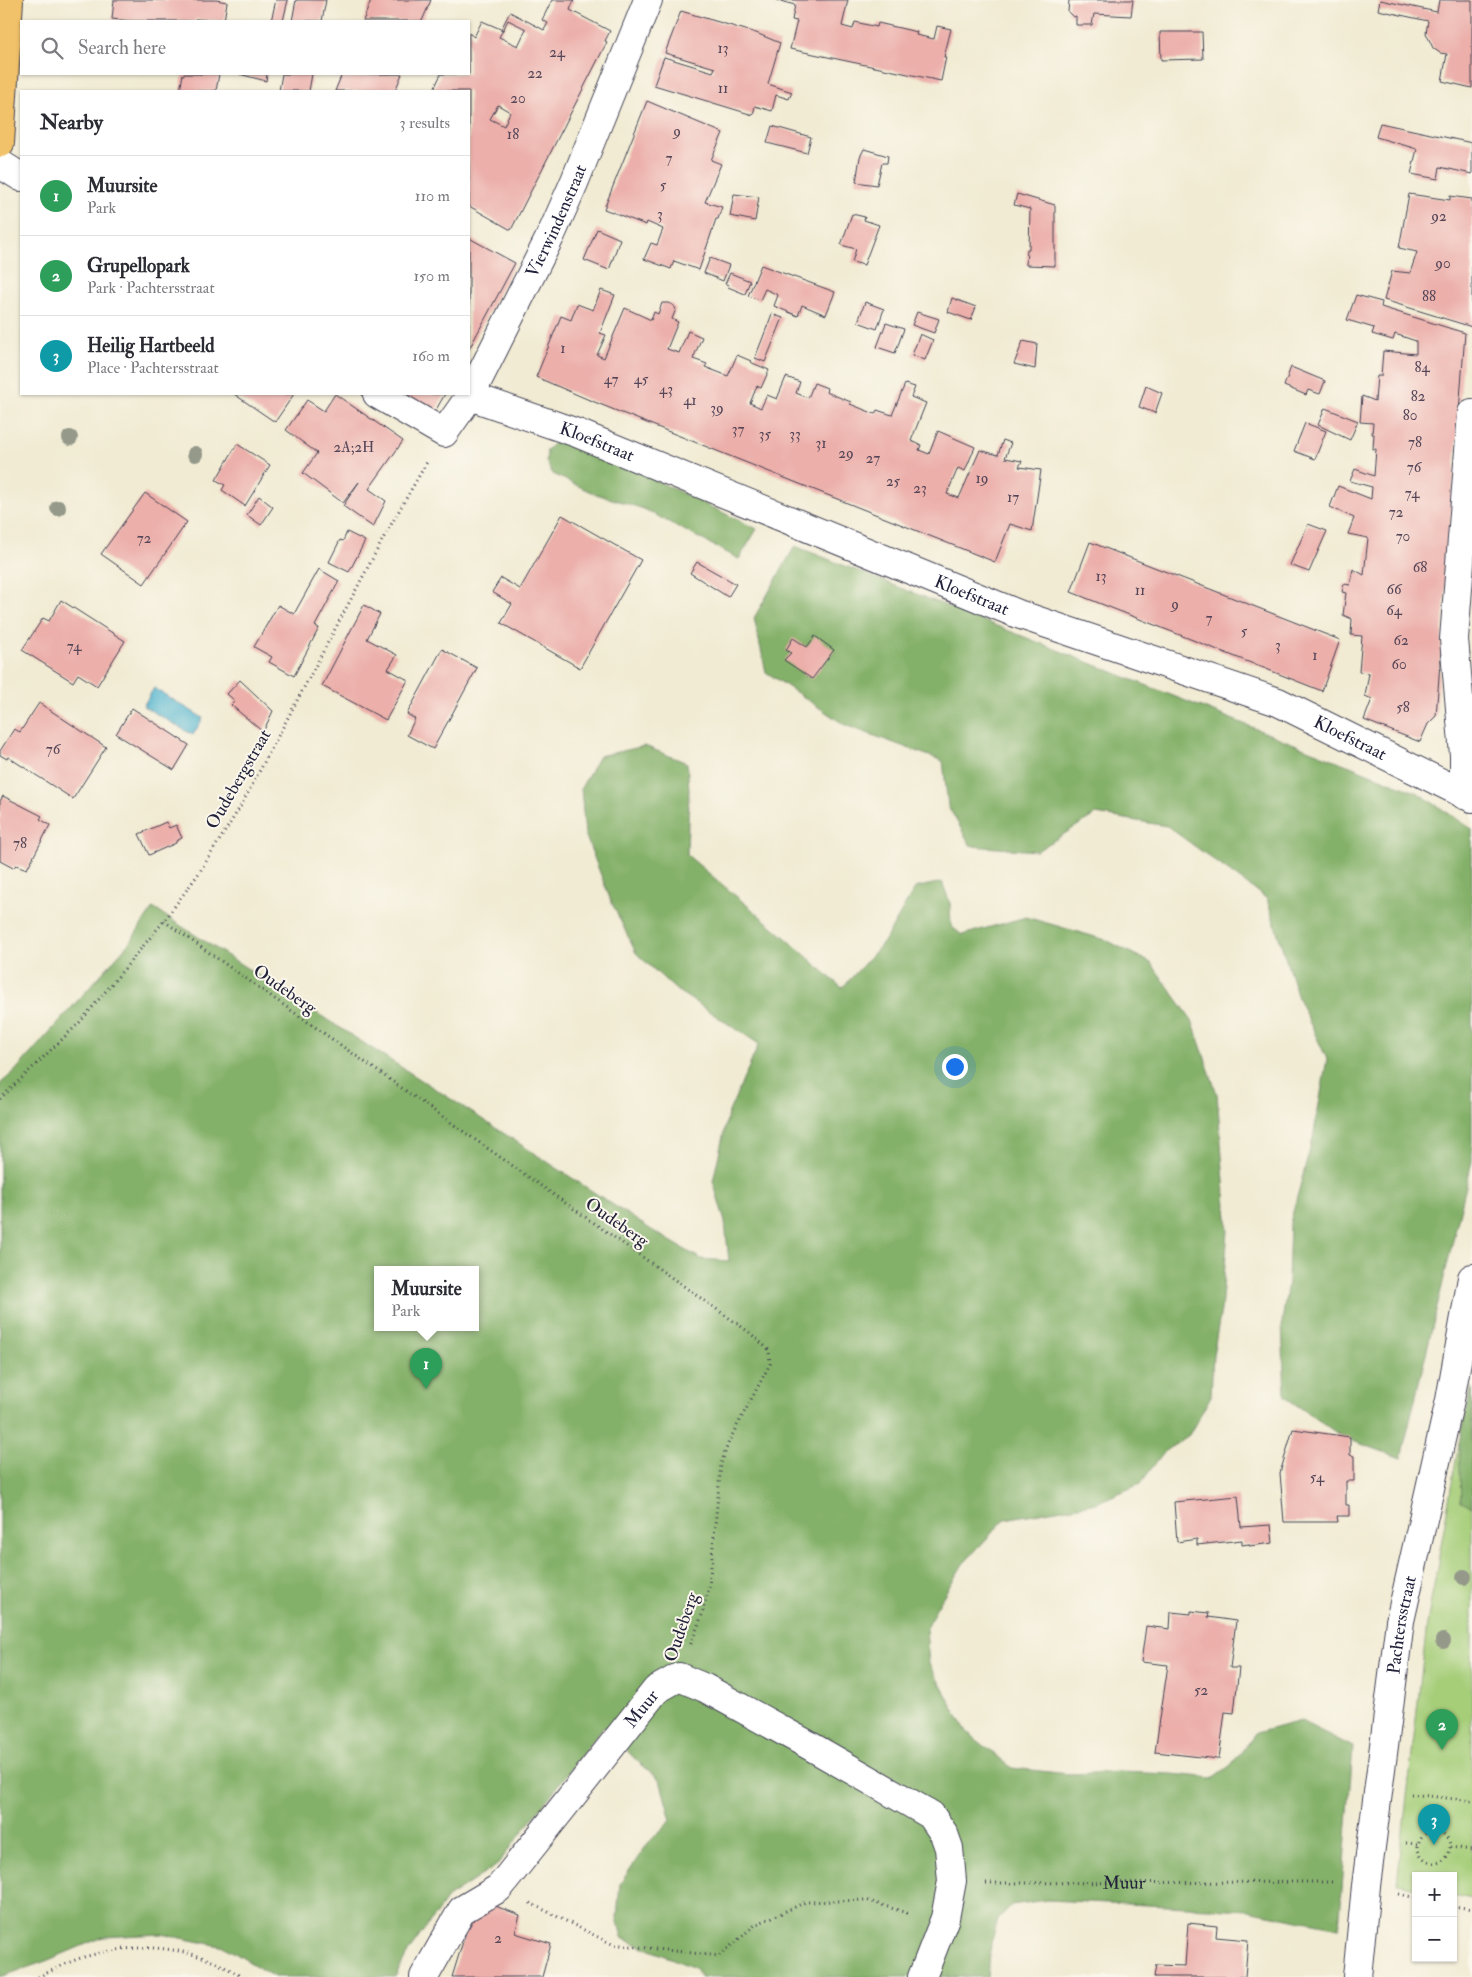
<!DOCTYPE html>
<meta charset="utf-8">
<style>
:root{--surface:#fff;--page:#f7f7f7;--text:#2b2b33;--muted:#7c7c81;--line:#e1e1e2;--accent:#d1495b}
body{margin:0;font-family:"IM FELL Double Pica",serif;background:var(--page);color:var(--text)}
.controls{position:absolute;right:15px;bottom:15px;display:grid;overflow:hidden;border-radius:0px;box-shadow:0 1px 4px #0004}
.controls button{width:45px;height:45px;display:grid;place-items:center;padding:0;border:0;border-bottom:1px solid var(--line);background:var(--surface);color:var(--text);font:25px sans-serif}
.you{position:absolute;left:954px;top:1066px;width:18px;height:18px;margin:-12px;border:4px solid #fff;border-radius:50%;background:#1a73e8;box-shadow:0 0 0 8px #1a73e833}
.badge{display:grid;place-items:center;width:32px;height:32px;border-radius:50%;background:var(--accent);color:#fff;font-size:16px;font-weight:700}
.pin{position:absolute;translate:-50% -41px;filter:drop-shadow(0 1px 2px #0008)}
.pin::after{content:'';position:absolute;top:26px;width:18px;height:15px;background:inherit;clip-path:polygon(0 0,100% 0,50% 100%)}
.popup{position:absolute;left:374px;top:1266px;width:105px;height:65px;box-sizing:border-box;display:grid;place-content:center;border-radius:0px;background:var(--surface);filter:drop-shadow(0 1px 4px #0005);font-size:16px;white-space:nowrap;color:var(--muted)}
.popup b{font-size:19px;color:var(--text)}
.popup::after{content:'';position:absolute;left:50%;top:100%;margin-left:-10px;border:10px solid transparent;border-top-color:var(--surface)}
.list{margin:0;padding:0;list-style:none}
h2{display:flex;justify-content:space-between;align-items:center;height:65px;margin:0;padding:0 20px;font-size:21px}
h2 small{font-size:16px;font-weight:400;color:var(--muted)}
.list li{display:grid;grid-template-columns:32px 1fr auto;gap:15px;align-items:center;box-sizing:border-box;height:80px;padding:0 20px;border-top:1px solid var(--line)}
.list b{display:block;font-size:19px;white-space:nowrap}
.list p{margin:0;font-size:16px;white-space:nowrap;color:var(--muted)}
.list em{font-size:16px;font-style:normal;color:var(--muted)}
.icon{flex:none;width:28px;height:28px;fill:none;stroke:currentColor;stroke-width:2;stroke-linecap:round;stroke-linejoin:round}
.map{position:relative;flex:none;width:1472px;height:1977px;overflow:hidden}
.search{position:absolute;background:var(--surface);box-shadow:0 1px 4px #0004;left:20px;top:20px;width:450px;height:55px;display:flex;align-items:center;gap:12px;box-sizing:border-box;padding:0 18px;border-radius:0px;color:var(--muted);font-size:19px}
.panel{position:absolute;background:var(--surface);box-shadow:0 1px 4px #0004;left:20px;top:90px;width:450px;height:305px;border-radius:0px}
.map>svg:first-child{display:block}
.green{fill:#a6ce79;stroke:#64785a}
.forest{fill:#84b169;stroke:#536a52;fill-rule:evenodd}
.water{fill:#4fb3ce;stroke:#386a84}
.building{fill:#ecafaa;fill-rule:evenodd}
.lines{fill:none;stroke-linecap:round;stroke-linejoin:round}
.minor-casing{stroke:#414052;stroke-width:30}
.major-casing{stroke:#414052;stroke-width:30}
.path{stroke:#414052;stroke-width:3;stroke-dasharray:1 4;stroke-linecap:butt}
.minor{stroke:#fff;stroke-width:28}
.major{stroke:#f2c26a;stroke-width:28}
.tree{fill:#95998a}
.labels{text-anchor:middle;stroke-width:4;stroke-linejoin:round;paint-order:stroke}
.number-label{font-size:15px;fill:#544557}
.street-label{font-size:18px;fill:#22223b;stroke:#fbf7ec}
</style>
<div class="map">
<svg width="1472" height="1977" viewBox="0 0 1472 1977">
<rect width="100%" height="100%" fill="#fbf7ec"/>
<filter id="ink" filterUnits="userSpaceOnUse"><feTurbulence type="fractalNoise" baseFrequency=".02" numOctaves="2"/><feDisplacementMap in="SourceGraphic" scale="10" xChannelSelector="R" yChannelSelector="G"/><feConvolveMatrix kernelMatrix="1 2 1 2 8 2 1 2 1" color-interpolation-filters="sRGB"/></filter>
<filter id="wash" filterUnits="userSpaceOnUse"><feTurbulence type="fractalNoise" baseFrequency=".0096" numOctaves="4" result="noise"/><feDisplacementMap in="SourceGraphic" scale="20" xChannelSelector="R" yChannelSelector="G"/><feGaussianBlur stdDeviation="1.12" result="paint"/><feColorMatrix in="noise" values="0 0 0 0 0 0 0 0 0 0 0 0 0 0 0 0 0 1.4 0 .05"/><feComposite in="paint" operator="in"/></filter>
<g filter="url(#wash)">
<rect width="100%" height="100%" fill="#f1ebd3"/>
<path class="green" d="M1472,1387V1899L1453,1895V1876H1416V1887L1397,1883L1427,1624L1459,1443Z"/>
<g class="forest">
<path d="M576,442L757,529L739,559L644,509L593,493L553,474L546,461L547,450L554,443Z"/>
<path d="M795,546L1418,793L1472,829V1161L1401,1458L1344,1438L1285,1397L1282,1322L1288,1282L1290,1223L1313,1138L1327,1059L1298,998L1267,899L1167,826L1096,814L1037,851L971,846L948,806L943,761L845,725L766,672L754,618Z"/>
<path d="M645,746L687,763L689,789L687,855L786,938L842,988L884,942L915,888L942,882L950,903L951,926L962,935L1026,917L1106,940L1151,963L1192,1020L1217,1094L1228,1231L1221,1310L1213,1355L1211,1396L1189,1435L1163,1453L1140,1484L1096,1503L1005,1519L963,1564L936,1608L926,1630L929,1664L967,1732L1012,1768L1069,1774L1120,1772L1172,1774L1213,1778L1231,1765L1256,1733L1301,1721L1353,1747L1339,1928L1248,1910L1047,1900L1011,1905L998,1920L991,1943L988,1977H700L697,1969L622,1938L617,1917L620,1884L648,1843L671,1820L660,1780L635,1759L604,1726L496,1866L447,1898L409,1951L395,1977H274L225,1947L162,1934L103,1937L46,1961L0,1977V1084L15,1071L130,942L153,908L468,1110L650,1229L701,1259L729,1261L725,1222L713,1181L728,1114L759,1044L675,989L636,953L611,901L585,834L581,788L599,756ZM377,1270H475V1328H377Z"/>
<path d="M1472,1387V1507L1461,1502L1459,1443Z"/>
</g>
<path class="water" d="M154,688L203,718L193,735L143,706Z"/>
<g id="blocks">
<g class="building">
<path d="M114,0H216L227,2L224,21L195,19V21H130L112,19Z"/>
<path d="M276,0H288L283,21H271Z"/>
<path d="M296,0H326L322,21H292Z"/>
<path d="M371,0H431L422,21H363Z"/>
<path d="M552,0H574L570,10L610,31L605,41L607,42L511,230L469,206V91H433L441,74H469V33L474,37L482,21L503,30L499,37L518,46L526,29L508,20L503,30L501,29L510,12L544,30L548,23L542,20ZM498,105L510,112L504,126L490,119Z"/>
<path d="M776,0H848L842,26L853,29L855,22L877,27L878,23L917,32L916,35L934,39L937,26L951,29L944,57H946L941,81L790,49L797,21L792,20L795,5Z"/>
<path d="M1069,0H1133L1131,16L1094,14L1092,25H1076V16L1073,17L1068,12Z"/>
<path d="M1380,0L1437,12L1439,0H1472V88L1442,81L1447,54L1440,53L1433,48L1426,33L1428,21L1378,10Z"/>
<path d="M681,11L756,33L780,43L768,84L792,92L789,99L776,95L772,111L755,106L753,115L654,85L664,57L713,72L715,68L665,53Z"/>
<path d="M1160,32H1202L1203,59L1161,60Z"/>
<path d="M183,74H219L216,91H180Z"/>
<path d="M239,74H267L266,81Z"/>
<path d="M282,74H312L309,91H279Z"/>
<path d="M342,74H402L395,91H335Z"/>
<path d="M647,101L723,133L711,160L721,164L705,202L722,207L718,219H716L699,270L674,261L671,269L644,259L651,243L657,245L663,229L647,222L646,225L604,209Z"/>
<path d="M1380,123L1472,143V174L1440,167L1438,179L1411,174L1417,149L1376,137Z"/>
<path d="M772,126L811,137L807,153L767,143Z"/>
<path d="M864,149L888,156L887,163H882L877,185L856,182L860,157Z"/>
<path d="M734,194L759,197L755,221L730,216Z"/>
<path d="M1017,194L1055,205V266L1026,265L1027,249H1029L1030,209L1014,205Z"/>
<path d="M1409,194L1450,200V196L1472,199V327L1384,300L1392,271L1410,273L1417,252L1399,248Z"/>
<path d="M852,214L865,217L864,220L879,225L864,265L852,262L856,249L841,245Z"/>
<path d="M597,229L620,239L609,270L584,260Z"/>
<path d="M469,238L515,263L469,349Z"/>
<path d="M710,258L729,265L723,281L704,273Z"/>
<path d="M761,265L835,292L826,315L802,305L798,316L774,306L778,295L765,289L760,300L748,296Z"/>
<path d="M730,273L750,281L745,294L728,287L729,285L725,284Z"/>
<path d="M601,290L615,295L600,333L606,335L597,355L604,358L625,308L651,320L654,312L658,314L662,303H668L673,305L676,309L672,319L678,322L667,349L679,353L688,331L702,337L693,359L707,364L705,367L728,376L737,355L751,361L750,362L769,370L761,388L757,386L750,403L761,408L767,395L777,399L786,377L800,382L796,393L808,398L814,383L827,388L826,392L851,402L850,404L875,414L877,410L892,415L905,384L915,387L911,397L926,403L911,441L921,445L919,450L929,454L938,431L975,447L965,471L958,468L947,494L959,498L980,450L998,455L1003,440L1011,443L1005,458L1022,461L1019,467L1041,470L1032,531L1010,524L995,562L587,399L536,377L561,316L571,320L577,304L593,310Z"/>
<path d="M1356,295L1382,302L1381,307L1465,333L1436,716L1428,724L1420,742L1364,720L1372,699L1365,696L1369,673L1359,672L1362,636L1351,635L1352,619L1343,615L1346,593L1342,592L1344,584L1350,585L1353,569L1364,575L1368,538L1348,534L1354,518L1330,507L1338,486L1371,499L1372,487L1350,481L1355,469L1374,476L1376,449H1373L1374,434H1372L1373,423L1360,422L1362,396L1375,401L1377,376H1381L1383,351L1416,354V341L1395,334L1393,340L1372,334L1374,328L1347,320Z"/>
<path d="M952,298L976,307L971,320L948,312Z"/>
<path d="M865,302L884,309L877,329L858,322Z"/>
<path d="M917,312L939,319L934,333L912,325Z"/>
<path d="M772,314L783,318L765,362L755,358Z"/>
<path d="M886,323L904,329L895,353L877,347Z"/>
<path d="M920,334L933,340L925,360L912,355Z"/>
<path d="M1023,341L1037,344L1035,369L1014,364Z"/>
<path d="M1291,367L1325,381L1320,394L1308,390L1306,395L1284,386Z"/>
<path d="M1146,386L1162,393L1155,413L1139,407Z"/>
<path d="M234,394H294L275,422Z"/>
<path d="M335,394L403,441L369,489L386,501L373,527L343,506L359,482L343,503L303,473L317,453L286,430L307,400L324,411Z"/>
<path d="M398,394H445L433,415Z"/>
<path d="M1325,408L1358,421L1350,440L1318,425Z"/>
<path d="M1305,423L1326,431L1315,459L1294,451Z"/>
<path d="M237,444L270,465L245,506L222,490L225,485L216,480Z"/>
<path d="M145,493L187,522L144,584L101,554Z"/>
<path d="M259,496L273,507L261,525L247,515Z"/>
<path d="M562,515L641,560L580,668L501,623L512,604L492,592L501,578L520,589Z"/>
<path d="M1308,524L1327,531L1309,572L1290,565Z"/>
<path d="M347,532L365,541L349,572L329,562L340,540L343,541Z"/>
<path d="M1090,542L1340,640L1322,691L1071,592Z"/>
<path d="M697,562L736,584L728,597L690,573Z"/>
<path d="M319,569L339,581L315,626L319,628L294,676L269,662L272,657L254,647L278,605L294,614Z"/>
<path d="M61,600L125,641L97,686L78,674L73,682L22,650L43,618L49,621Z"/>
<path d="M364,605L380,614L367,639L397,655L388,669L408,680L386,720L322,686Z"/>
<path d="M815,636L834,650L812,679L784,660L791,653L786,650L793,638L807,647Z"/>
<path d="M442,649L477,668L433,749L407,735L415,719L407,714Z"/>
<path d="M240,680L273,711L263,732L231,705L235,701L227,694Z"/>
<path d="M39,703L106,747L73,799L8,757L7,759L0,755V751L14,729L20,732Z"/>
<path d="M132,708L189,745L174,770L116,734Z"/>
<path d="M3,796L42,816L40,819L50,825L27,869L16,865L13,868L0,861V801Z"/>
<path d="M166,822L169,828L176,825L182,838L176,841V843L149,855L139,834Z"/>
<path d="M1293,1429L1350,1437V1455L1354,1456V1481H1346V1505H1349V1516H1337L1338,1522H1284L1280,1473Z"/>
<path d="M1238,1496L1241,1527L1271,1525L1273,1543L1249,1546V1544L1242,1545V1540L1197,1545V1539L1177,1542L1174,1502Z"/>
<path d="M1191,1611L1209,1613L1208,1617L1236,1621L1230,1668H1239L1234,1713L1225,1712L1219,1759L1155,1752L1168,1665L1141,1662L1146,1626L1170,1629L1171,1612L1191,1614Z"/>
<path d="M495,1906L520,1915L515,1933L551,1944L542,1977H452L470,1919Z"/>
<path d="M1188,1923L1217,1926L1216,1937L1248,1940L1245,1977H1154L1156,1965L1185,1966Z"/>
</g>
</g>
</g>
<g filter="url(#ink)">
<use href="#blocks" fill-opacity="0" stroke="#414052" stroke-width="1"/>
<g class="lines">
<defs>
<g id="minor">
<path d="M0,164L21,177"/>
<path id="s2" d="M377,394L444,433L470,396L551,235L574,183L648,0"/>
<path id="s3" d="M470,396L577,433L1018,614L1278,702L1472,798"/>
<path d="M1464,795V755L1454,639L1472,413"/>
<path id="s4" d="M424,1977L462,1910L499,1888L656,1690L679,1677L705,1688L805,1743L931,1815L944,1834L949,1848L952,1881L945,1918L922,1977"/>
<path id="s5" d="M1357,1977L1366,1886L1400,1621L1450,1400L1472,1278"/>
</g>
<path id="major" d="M0,143L9,0"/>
</defs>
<use href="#minor" class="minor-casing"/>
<use href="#major" class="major-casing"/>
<g class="path">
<path d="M164,921L749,1332L769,1350L770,1364L729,1441L721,1464L709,1587L702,1615L690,1646"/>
<path d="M0,1099L80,1022L164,921L199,873L242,804L384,537L427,462"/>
<path d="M1411,1794L1472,1801"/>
<circle cx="1434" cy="1847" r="16"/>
<path d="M1406,1843L1418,1844"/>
<path d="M1450,1847L1472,1850"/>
<path id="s1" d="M986,1883L1332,1882"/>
<path d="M1399,1894L1416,1898"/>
<path d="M530,1903L612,1944L719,1956L755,1925L806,1902L866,1900L910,1914"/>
<path d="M1453,1906L1472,1909"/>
<path d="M38,1977C54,1970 71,1960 88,1956C143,1941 194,1946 242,1977"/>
</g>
<use href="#minor" class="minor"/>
<use href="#major" class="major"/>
</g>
<g class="tree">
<circle cx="70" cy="438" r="8"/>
<circle cx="195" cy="454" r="8"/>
<circle cx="58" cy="508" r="8"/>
<circle cx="1464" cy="1577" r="8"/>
<circle cx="1443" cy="1641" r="8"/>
</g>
</g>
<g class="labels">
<g class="number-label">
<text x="723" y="53">13</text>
<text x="557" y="57">24</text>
<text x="535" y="78">22</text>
<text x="723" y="93">11</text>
<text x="518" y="103">20</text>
<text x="677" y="136">9</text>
<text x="513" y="139">18</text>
<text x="669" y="163">7</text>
<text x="663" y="190">5</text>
<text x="660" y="219">3</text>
<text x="1439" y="221">92</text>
<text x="1443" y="268">90</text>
<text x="1429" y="301">88</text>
<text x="563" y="353">1</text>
<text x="1422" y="372">84</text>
<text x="611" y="384">47</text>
<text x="641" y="384">45</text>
<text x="666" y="394">43</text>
<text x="1418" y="401">82</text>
<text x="690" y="405">41</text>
<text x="717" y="413">39</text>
<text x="1410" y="420">80</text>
<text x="738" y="434">37</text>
<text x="765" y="439">35</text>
<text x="795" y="439">33</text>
<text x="1415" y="447">78</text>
<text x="821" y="448">31</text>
<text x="354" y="452">2A;2H</text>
<text x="846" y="458">29</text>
<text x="873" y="463">27</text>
<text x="1414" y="472">76</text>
<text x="982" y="483">19</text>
<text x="893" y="486">25</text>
<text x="920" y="493">23</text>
<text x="1412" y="498">74</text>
<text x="1013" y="502">17</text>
<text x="1396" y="517">72</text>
<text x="1403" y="541">70</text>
<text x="144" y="543">72</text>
<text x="1420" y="572">68</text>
<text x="1101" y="581">13</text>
<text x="1394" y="594">66</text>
<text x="1140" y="595">11</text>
<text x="1175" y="609">9</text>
<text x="1394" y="615">64</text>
<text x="1209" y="623">7</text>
<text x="1244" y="636">5</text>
<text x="1401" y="645">62</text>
<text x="1278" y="650">3</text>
<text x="74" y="651">74</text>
<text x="1315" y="660">1</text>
<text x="1399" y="669">60</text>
<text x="1403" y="712">58</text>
<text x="53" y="754">76</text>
<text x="20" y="848">78</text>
<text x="1317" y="1482">54</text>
<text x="1201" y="1695">52</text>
<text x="498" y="1943">2</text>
</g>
<g class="street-label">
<text dy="6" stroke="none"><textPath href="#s2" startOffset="318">Vierwindenstraat</textPath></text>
<text dy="6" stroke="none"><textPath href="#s3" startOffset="135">Kloefstraat</textPath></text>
<text dy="6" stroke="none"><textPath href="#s3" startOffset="540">Kloefstraat</textPath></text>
<text dy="6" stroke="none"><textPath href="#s3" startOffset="945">Kloefstraat</textPath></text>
<text transform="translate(238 779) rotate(-60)" y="6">Oudebergstraat</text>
<text transform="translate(285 989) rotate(35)" y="6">Oudeberg</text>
<text transform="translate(617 1222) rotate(35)" y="6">Oudeberg</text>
<text dy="6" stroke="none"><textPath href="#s5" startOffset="355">Pachtersstraat</textPath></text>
<text transform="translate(681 1627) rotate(-71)" y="6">Oudeberg</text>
<text dy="6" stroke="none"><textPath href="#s4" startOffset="349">Muur</textPath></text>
<text dy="6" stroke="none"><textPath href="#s1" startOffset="138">Muur</textPath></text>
</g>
</g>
</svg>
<div class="controls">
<button>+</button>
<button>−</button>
</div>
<div class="you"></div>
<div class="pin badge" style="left:426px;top:1389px;background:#2e9e5b">1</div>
<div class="popup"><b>Muursite</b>Park</div>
<div class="pin badge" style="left:1442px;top:1750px;background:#2e9e5b">2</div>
<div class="pin badge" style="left:1434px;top:1845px;background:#0f9aa8">3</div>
<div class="search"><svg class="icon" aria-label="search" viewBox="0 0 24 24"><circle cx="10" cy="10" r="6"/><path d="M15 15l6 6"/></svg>Search here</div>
<section class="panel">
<h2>Nearby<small>3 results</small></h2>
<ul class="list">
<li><span class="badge" style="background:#2e9e5b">1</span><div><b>Muursite</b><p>Park</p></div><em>110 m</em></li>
<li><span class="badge" style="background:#2e9e5b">2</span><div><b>Grupellopark</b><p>Park · Pachtersstraat</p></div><em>150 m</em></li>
<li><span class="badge" style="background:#0f9aa8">3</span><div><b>Heilig Hartbeeld</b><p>Place · Pachtersstraat</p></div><em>160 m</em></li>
</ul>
</section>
</div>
